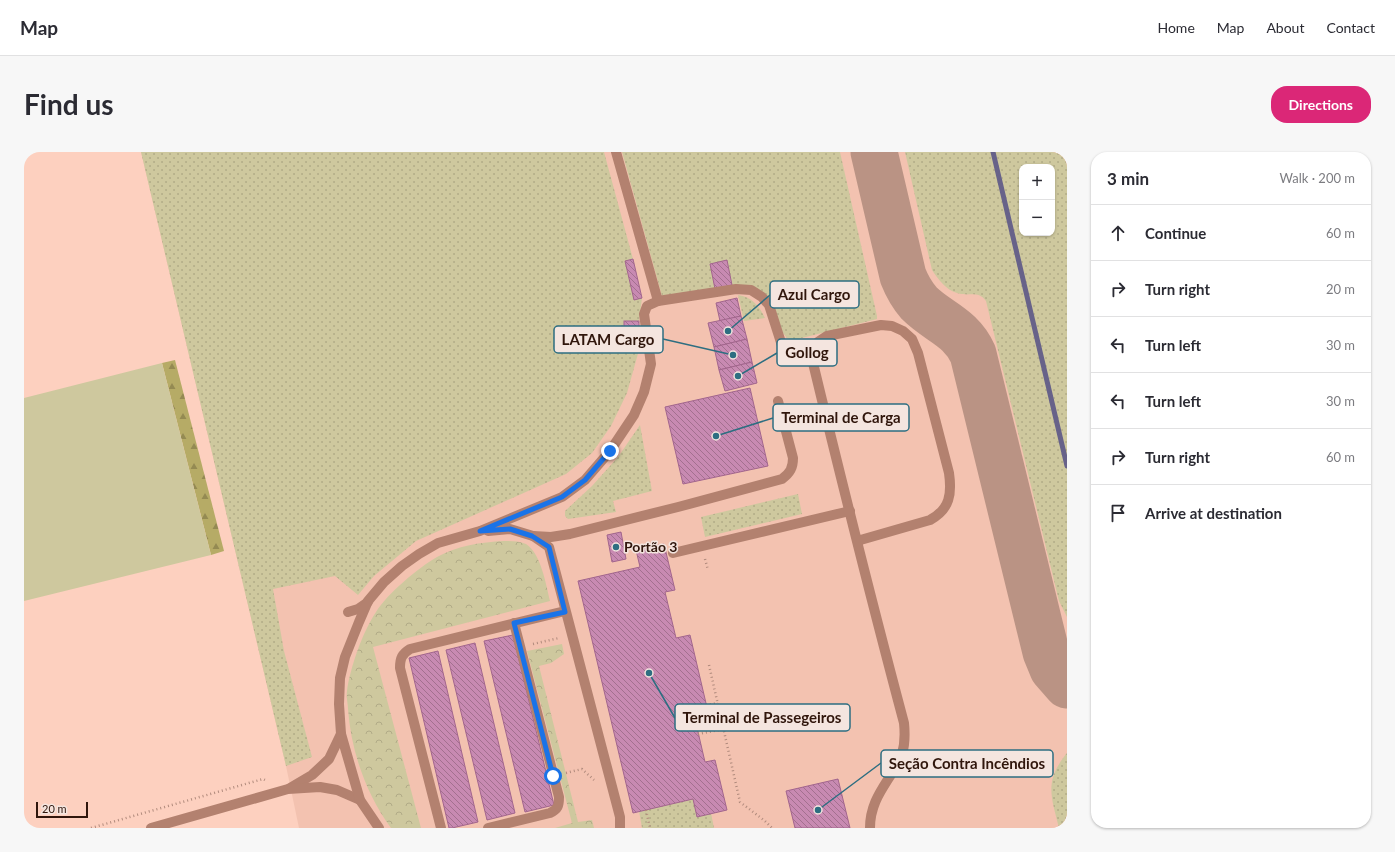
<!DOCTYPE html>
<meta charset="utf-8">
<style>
:root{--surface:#fff;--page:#f7f7f7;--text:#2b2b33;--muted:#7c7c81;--line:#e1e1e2;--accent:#db2777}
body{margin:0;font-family:Lato,sans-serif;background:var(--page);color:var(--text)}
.controls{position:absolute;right:12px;top:12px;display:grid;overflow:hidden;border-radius:8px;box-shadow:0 1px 3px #0004}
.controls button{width:36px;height:36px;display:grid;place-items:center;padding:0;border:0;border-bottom:1px solid var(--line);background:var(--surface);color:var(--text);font:20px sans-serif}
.scale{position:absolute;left:12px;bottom:10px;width:52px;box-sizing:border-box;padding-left:4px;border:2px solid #30160c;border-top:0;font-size:11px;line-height:14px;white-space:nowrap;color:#30160c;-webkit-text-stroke:3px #f4e5df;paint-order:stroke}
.stop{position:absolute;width:12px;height:12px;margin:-9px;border:3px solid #1a73e8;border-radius:50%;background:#fff}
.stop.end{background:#1a73e8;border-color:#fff;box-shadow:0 1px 4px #0008}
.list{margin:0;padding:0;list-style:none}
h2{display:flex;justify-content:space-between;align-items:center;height:52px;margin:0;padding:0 16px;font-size:17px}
h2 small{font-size:13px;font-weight:400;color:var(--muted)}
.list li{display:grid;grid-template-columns:26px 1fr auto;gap:12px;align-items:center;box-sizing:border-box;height:56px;padding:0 16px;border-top:1px solid var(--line)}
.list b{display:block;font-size:15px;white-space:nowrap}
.list em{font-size:13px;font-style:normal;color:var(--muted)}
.icon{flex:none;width:22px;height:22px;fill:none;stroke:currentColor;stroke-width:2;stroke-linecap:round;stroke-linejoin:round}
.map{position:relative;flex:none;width:1043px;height:676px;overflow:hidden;border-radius:16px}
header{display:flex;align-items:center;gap:24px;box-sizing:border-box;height:56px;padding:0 20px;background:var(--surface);border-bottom:1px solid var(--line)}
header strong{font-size:19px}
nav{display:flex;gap:22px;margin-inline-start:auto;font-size:14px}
.intro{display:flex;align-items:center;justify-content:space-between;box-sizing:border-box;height:96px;padding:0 24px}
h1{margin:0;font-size:28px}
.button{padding:10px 18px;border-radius:16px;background:var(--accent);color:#fff;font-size:14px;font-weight:700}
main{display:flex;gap:24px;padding:0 24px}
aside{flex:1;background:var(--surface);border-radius:16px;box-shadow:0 1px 3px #0004}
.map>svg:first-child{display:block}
.built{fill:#f3c2b0;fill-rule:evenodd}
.grass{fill:url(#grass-dots);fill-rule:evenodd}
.forest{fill:url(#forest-firs)}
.park{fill:url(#park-crowns)}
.pitch{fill:#cec89e}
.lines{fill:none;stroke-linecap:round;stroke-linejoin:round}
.stream{stroke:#676289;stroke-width:5}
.taxiway{stroke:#ba9384;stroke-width:47}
.building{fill:url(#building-back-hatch);stroke:#a2658d}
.path{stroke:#b18b7d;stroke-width:2.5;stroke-dasharray:1 3;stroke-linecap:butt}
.minor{stroke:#b3816f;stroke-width:10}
.route{stroke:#1a73e8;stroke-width:5}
.poi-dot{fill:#2d6e81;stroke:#f4e5df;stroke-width:1.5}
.labels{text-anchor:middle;stroke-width:3;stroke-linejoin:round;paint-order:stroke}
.poi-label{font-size:14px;font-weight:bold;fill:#30160c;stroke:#f4e5df;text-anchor:start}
.leader{fill:none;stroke:#2d6e81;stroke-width:1.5}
.callout-dot{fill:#2d6e81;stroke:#f4e5df;stroke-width:1.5}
.callout{fill:#f4e5df;stroke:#2d6e81;stroke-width:1.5}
.callout-label{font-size:15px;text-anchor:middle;font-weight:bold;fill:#30160c}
</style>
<header>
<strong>Map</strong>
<nav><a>Home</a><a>Map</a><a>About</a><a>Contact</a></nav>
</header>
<div class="intro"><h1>Find us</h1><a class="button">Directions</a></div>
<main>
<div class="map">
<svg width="1043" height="676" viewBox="0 0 1043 676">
<defs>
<pattern id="grass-dots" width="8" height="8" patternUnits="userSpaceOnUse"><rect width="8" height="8" fill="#cec89e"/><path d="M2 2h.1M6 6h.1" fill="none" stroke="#b1ab87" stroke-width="1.8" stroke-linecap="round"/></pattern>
<pattern id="forest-firs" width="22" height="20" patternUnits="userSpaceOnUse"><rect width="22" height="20" fill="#b6ab66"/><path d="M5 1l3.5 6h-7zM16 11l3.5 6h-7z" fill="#948a52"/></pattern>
<pattern id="park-crowns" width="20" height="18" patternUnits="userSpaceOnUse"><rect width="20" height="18" fill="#cec89e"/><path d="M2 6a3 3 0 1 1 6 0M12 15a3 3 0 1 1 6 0" fill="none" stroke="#b1ab87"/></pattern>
<pattern id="building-back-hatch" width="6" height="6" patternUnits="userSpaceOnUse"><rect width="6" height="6" fill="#c88ab2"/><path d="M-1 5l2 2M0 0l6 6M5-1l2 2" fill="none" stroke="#a3708f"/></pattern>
</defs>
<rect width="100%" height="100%" fill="#fdd0bf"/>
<path class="built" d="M117,0H1043V676H275L262,614ZM998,15H1028V81H998Z"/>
<g class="grass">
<path d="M117,0H580L609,107L601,109L610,147L618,146L615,169H600V198H615L603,241L587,274L568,301L542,322L392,389L350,424L334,443L311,424L249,437L260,499L288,605L262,614Z"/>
<path d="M598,0H816L853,164V167L770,188L763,186L759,181L748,152L708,133L703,109L686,112L691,137L638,144Z"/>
<path d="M881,0H1043V465L1035,449L962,149C954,138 945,145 933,141C922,138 914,127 908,118ZM998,15H1028V81H998Z"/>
<path d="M714,143C728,145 735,154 741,166L720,169Z"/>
<path d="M616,273L628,339L589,349L592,360L544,367L541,364V359L568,334L594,305Z"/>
<path d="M774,342L778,362L681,385L677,365Z"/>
<path d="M1043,601V676H1035C1027,644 1020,629 1043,601Z"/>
<path d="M669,647L687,661L690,676H618L615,659Z"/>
</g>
<path class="forest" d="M151,208L200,399L187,403L138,211Z"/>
<g class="park">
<path d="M480,389C487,389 495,389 502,392C517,401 522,433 526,449L349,495L397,676H367C342,642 327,599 324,557C324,552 322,545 323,539C326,516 339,479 352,460C363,442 394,416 413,405C433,394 457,390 480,389Z"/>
<path d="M538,492L540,502L527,511L515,514L554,670L568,668L570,676H531L548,671L503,499Z"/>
</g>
<path class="pitch" d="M138,211L187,403L0,449V246Z"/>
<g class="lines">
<path class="stream" d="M969,0L1043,314"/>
<path class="taxiway" d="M850,0L879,124C883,134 888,143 895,151C914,170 937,175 949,202L1022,500L1029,517L1043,533"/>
</g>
<g class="building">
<path d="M609,107L618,146L610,148L601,109Z"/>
<path d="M703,108L708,133L691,137L686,112Z"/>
<path d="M713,146L717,164L696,169L692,151Z"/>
<path d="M717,164L723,187L690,195L684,171Z"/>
<rect x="600" y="169" width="15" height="29"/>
<path d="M723,187L728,210L695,218L690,195Z"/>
<path d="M728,210L733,231L701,239L695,218Z"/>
<path d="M726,236L744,314L659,332L641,255Z"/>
<path d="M597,380L602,407L588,410L583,383Z"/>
<path d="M640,392L651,438L641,440L652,486L666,483L685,564L671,567L681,610L691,608L703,658L673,665L669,647L609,661L554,429L616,415L612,398Z"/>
<path d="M489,483L530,653L501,660L460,489Z"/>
<path d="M451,491L491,661L463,668L422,498Z"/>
<path d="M414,499L454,670L428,676H425L385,506Z"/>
<path d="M814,627L826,676H771L762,639Z"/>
</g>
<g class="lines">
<g class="path">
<path d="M681,407L684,418"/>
<path d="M509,492L535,486"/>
<path d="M685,513L716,650L741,669L748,676"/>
<path d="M682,553L694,551"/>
<path d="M674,582L700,577"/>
<path d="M542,621L558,617L570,628"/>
<path d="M622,658L626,676"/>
<path d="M67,676L239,627L243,629"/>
</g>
<g class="minor">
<path d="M634,149L712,137L727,138L738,145L745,153L762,206L789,201"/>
<path d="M464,379L486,377L509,384L525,395L596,665V676"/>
<path d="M509,384L527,385L546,382L654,355L758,327C766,321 769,316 769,306L754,249"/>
<path d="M833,389L906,368C926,357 928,342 925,321L894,201L888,187L879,179L868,174L857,173L803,184L794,190L789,201V211C818,331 848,451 880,571C881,581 881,592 878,602C867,629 846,644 846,676"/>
<path d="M649,401L826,359"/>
<path d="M324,460L334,457L344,450"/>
<path d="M266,636L288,623L305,607L317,582"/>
<path d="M127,676L264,637L296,635L313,638L336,648"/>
<path d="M355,676L336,648L317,582L315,552L316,526L321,505L335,470L344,449L360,430L378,414L395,402L414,391L456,379L538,345L561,328L586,299L610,263L620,240L627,212L620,162L623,154L634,149L592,0"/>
<path d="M417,676L376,516C376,506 378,502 386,497L541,459"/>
<path d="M464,676L526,661C534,657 535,654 535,645L490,471"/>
</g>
</g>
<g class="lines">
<path class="route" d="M529,624L490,471L541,460L525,395L508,384L486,377L456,379L538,345L561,328L586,299"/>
</g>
<circle class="poi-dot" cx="592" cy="395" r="4"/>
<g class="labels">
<g class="poi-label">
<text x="600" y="400">Portão 3</text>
</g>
</g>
<path class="leader" d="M704 179L746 143M709 203L639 187M714 224L753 201M692 284L749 266M625 521L651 566M794 658L857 611"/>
<g class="callout-dot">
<circle cx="704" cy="179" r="4"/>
<circle cx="709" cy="203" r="4"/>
<circle cx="714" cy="224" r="4"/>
<circle cx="692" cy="284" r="4"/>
<circle cx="625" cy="521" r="4"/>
<circle cx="794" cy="658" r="4"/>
</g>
<g class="callout">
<rect x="746" y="129" width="89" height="27" rx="4"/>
<rect x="530" y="174" width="109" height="27" rx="4"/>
<rect x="753" y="187" width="60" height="27" rx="4"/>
<rect x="749" y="252" width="136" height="27" rx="4"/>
<rect x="651" y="552" width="175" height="27" rx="4"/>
<rect x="857" y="598" width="172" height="27" rx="4"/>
</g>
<g class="callout-label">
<text x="790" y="148">Azul Cargo</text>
<text x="584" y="193">LATAM Cargo</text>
<text x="783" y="206">Gollog</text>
<text x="817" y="271">Terminal de Carga</text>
<text x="738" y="571">Terminal de Passegeiros</text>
<text x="943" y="617">Seção Contra Incêndios</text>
</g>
</svg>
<div class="controls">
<button>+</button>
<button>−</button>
</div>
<div class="scale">20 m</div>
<div class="stop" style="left:529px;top:624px"></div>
<div class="stop end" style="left:586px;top:299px"></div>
</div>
<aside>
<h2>3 min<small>Walk · 200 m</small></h2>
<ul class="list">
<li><svg class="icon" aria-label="ahead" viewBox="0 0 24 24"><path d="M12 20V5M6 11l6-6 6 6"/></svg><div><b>Continue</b></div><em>60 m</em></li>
<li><svg class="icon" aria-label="right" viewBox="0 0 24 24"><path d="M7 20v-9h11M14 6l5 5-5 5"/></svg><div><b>Turn right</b></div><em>20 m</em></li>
<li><svg class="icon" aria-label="left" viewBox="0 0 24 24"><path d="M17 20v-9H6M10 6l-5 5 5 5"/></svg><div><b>Turn left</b></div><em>30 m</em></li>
<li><svg class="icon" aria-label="left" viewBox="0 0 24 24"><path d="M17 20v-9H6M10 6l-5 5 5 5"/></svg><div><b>Turn left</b></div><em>30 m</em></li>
<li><svg class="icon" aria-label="right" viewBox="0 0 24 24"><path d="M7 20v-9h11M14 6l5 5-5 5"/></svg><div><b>Turn right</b></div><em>60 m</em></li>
<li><svg class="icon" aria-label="arrive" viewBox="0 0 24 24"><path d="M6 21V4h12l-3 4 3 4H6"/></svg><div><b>Arrive at destination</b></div></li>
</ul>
</aside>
</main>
